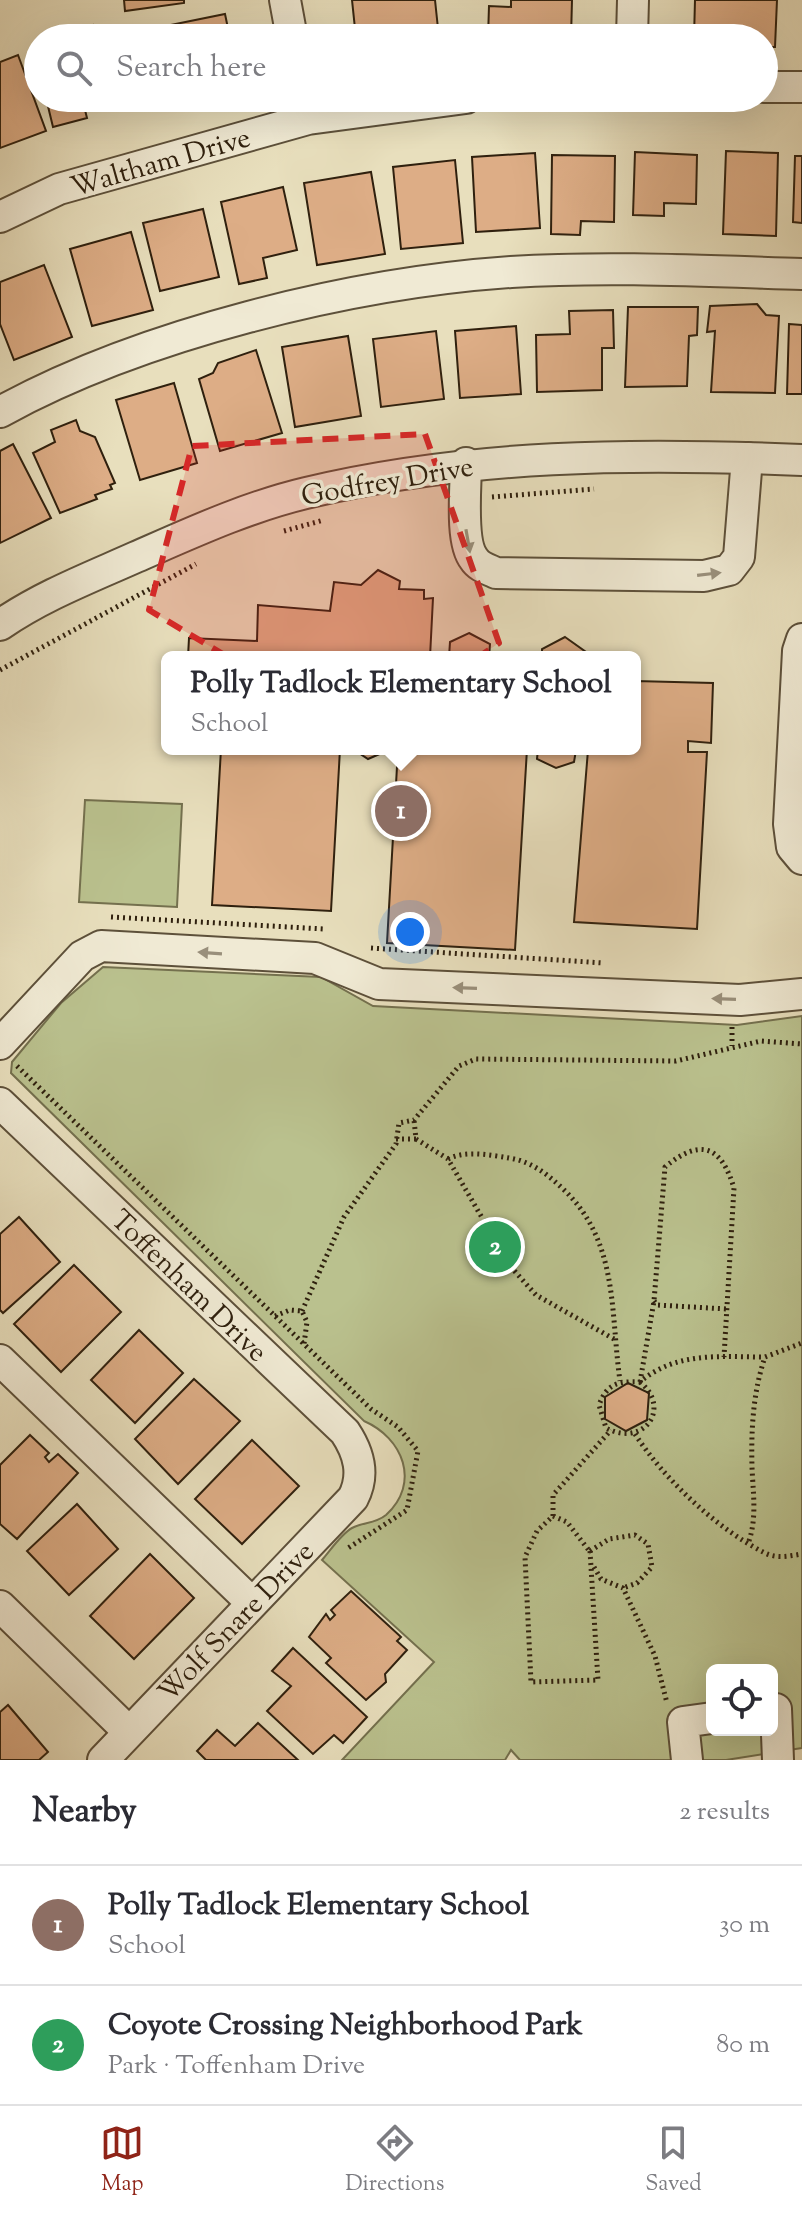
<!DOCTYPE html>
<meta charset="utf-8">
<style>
:root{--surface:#fff;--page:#f7f7f7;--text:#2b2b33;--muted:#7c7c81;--line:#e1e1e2;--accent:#8f2418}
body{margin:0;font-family:"Sorts Mill Goudy",serif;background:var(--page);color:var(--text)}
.controls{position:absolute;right:24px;bottom:24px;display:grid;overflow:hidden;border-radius:12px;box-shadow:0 8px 32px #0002}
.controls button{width:72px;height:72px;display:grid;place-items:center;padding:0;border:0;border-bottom:2px solid var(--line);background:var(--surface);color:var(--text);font:40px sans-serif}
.you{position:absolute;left:410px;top:932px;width:28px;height:28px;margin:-20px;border:6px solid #fff;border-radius:50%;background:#1a73e8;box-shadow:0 0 0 12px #1a73e833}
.badge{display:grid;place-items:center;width:52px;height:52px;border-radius:50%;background:var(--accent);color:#fff;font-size:26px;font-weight:700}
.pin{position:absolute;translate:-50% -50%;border:4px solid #fff;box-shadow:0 2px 8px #0006}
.popup{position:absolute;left:161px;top:651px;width:480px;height:104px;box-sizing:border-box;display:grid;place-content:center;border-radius:12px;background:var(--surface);filter:drop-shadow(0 2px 6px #0005);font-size:26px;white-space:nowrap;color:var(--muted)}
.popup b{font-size:30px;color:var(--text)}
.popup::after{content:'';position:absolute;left:50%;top:100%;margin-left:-16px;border:16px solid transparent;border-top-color:var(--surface)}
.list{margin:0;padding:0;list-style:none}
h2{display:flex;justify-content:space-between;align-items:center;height:104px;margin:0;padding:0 32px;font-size:34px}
h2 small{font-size:26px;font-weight:400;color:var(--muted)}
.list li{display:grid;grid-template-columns:52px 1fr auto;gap:24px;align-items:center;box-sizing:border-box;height:120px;padding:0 32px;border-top:2px solid var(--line)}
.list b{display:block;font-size:30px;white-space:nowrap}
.list p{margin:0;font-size:26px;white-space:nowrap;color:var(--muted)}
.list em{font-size:26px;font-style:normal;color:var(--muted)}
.icon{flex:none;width:44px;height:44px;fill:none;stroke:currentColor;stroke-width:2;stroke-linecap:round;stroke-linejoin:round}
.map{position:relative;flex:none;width:802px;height:1760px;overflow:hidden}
.search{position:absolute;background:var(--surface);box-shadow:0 8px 32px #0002;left:24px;right:24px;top:24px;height:88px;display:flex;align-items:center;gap:20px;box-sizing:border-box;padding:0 28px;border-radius:44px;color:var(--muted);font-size:30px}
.sheet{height:344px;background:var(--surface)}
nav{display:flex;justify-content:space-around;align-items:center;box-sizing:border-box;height:112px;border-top:2px solid var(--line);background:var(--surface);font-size:22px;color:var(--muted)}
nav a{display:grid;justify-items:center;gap:4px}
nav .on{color:var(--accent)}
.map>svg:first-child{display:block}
.green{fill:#bac18e;stroke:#74704e;stroke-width:2;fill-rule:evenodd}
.building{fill:#ddad86;stroke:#2f200e;stroke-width:2}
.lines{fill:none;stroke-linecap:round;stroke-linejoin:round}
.minor-casing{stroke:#5d503a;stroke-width:34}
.path{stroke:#2f200e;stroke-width:5;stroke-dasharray:2 4;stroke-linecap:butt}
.minor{stroke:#f0ead4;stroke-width:30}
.oneway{fill:#998f7b}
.marked{fill:#d62828;fill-opacity:0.2;stroke:#d62828;stroke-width:6;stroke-dasharray:16 10;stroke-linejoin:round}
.labels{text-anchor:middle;stroke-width:7;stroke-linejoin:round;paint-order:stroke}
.street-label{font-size:28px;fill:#2f200e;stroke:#f0ead4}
</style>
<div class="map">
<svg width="802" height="1760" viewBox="0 0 802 1760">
<rect width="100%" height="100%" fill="#e8dfbd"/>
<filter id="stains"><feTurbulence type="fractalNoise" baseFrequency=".0025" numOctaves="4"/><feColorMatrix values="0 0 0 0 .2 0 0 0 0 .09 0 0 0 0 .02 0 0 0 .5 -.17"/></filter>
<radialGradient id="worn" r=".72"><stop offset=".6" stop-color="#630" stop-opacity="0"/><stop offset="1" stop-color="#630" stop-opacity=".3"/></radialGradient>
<g class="green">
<path d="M85,800L182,804L177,907L79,902Z"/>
<path d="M103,967L321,977L373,1006L737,1025L802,1016V1748L726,1760H520L511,1750L505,1760H342L434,1662L322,1560C330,1551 341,1534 352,1528C363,1522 375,1524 386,1515C421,1483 403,1438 364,1421L11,1073L12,1062L61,1003ZM712,1670H772V1730H712Z"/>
</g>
<g class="building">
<path d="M124,0H184V3L125,11Z"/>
<path d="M352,0H435L439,38H356Z"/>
<path d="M511,0H572L571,38H488L489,6L511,7Z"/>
<path d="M695,0H777L775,47H764V38H694Z"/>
<path d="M225,14L230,38H137L136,32Z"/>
<path d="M93,25L96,38H42Z"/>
<path d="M18,55L46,131L0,148V62Z"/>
<path d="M46,98H82L87,118L53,127Z"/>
<path d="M726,151L778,153L776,236L723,234Z"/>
<path d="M635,152L697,155L696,204L664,203V216L633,215Z"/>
<path d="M535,153L540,228L476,232L472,157Z"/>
<path d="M552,155L615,156L614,222L581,221L580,235L551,234Z"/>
<path d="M795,156H802V223L793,222Z"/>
<path d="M455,160L463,243L401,249L393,167Z"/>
<path d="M371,172L385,254L317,265L304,183Z"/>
<path d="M283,187L297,250L263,258L267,278L239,284L221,202Z"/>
<path d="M203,209L219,277L160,291L143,223Z"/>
<path d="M131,232L153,310L92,326L70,249Z"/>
<path d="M44,265L72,337L14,360L0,324V282Z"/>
<path d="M757,304L766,315L779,316L775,393L711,392L715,331L707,332L710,306Z"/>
<path d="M628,307H698L697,335L689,336L687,386L625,387Z"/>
<path d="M613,310L614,348H602V390L537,392L536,335L570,334L569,311Z"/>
<path d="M789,324L802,325V394H787Z"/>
<path d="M516,326L521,394L460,398L455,331Z"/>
<path d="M436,331L444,399L381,407L373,339Z"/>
<path d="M348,336L361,416L295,427L282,347Z"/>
<path d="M256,350L282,433L220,451L199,379L213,373L218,363Z"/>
<path d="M174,383L197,463L140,480L116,400Z"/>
<path d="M76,420L80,431L95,437L115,483L110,485L112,489L95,495L97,499L60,513L33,453L55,442L51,430Z"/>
<path d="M13,444L51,518L0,543V451Z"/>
<path d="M378,570L400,581L399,589L424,590V599L433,598L430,657H188L189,638L257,641L258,605L330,611L334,582L361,585Z"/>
<path d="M469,633L490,644L489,657H449L450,642Z"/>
<path d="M565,637L586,652L585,657H542V649Z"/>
<path d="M635,681L713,683L711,743L688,741V752H707L697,929L574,922L588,750H576L574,762L556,768L537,759L538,749H635Z"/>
<path d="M221,749H340L331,911L212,905Z"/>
<path d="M353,749H391L368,759Z"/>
<path d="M398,749H527L515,950L387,943Z"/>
<path d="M19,1217L60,1262L3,1313L0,1310V1234Z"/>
<path d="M74,1265L121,1312L61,1372L14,1324Z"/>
<path d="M139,1330L183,1373L135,1423L91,1380Z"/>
<path d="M194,1379L240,1421L178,1484L135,1439Z"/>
<path d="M628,1383L649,1393L647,1420L626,1431L605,1419V1397Z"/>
<path d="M30,1435L49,1453L45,1457L49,1462L58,1454L78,1473L17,1539L0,1524V1465Z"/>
<path d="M252,1440L299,1486L242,1544L195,1499Z"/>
<path d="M77,1504L118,1549L69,1595L27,1551Z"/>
<path d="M150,1554L194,1598L134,1659L90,1616Z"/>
<path d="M351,1591L401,1637L397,1641L407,1650L385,1674L386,1682L366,1700L326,1663L331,1658L309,1637L326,1614L330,1620L335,1615L331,1610Z"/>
<path d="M293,1648L367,1717L343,1743L334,1735L313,1754L267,1711L291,1686L272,1671Z"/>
<path d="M8,1705L48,1752L39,1760H0V1712Z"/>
<path d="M258,1723L298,1760H206L197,1751L217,1730L235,1746Z"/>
</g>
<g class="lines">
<defs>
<g id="minor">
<path d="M285,0L292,38"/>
<path d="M632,38L633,0"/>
<path d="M764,87H802"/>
<path d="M0,217L59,189L308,119L466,98"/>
<path d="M0,412C142,334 351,283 511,272C608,266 705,271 802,274"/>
<path d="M466,463C466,486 460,542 474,559C479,567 488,569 496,573L704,576L729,570L739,557L747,458"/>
<path d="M0,625C42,596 89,578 136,557C191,533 247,507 306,493C469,454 635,453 802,460"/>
<path d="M802,639L798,651L789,824L792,847L802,859"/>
<path d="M0,1044L82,956L101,946L315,958L379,984L740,1000L802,994"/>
<path d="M0,1103L345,1432C359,1453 365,1475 353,1498L103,1760"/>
<path d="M0,1360L252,1603"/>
<path d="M0,1606L129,1732"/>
<path d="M772,1710L776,1709L778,1760"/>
<path d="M687,1760L683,1722L712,1718"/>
</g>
</defs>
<use href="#minor" class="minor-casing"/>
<g class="path">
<path d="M492,497L594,489"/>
<path d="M284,531L324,520"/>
<path d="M0,670L196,564"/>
<path d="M111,917L324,929"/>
<path d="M371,948L604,963"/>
<path d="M732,1027V1046"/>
<path d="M17,1066L371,1409L398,1427L418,1451L407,1510L348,1548"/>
<path d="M396,1139H416L414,1120"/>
<path d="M416,1139L448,1159L510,1266L536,1295L614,1339"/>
<path d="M448,1159C466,1150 490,1155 509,1158C530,1161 546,1173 561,1187C619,1240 610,1310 620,1381"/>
<path d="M654,1301L657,1305L727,1309"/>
<path d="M302,1311L344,1217L396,1144L399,1123L414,1120L459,1066L476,1059L676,1061L761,1041L802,1044"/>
<path d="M275,1316L290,1310L302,1311L307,1322L304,1344"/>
<path d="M640,1382L654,1301L665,1167C700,1138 721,1145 734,1188L724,1357"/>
<path d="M640,1382C672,1408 644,1448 606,1428L599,1405C607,1384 617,1381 640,1382C676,1351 721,1357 765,1357"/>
<path d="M635,1434C664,1479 717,1529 765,1553C777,1559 789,1556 802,1554"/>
<path d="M553,1516L567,1522L591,1553"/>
<path d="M749,1541C757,1517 753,1493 752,1467C751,1430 753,1392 765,1357L802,1343"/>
<path d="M590,1551L598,1680L531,1682L525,1557L537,1531L553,1516V1495L611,1430"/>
<path d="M590,1551L609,1539L635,1535L648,1544L652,1567L637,1583L623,1588"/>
<path d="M594,1567L601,1579L623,1588L655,1656L667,1703"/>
</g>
<use href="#minor" class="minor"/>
</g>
<defs><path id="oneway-solid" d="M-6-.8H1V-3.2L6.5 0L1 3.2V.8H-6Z" transform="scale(2)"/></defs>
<g class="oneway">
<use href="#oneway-solid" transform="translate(468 541) rotate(80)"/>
<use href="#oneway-solid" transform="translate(709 574) rotate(-7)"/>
<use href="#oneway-solid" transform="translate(210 953) rotate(-176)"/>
<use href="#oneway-solid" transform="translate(465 988) rotate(-178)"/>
<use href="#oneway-solid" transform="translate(724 999) rotate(-178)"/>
</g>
<path class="marked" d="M425,434L499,643L362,737L149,610L192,446Z"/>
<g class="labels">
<g class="street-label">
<text transform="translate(160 161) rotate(-16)" y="10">Waltham Drive</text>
<text transform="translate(387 480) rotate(-10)" y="10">Godfrey Drive</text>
<text transform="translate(190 1285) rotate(44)" y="10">Toffenham Drive</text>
<text transform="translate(235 1621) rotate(-46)" y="10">Wolf Snare Drive</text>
</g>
</g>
<rect width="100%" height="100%" filter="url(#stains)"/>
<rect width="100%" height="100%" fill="url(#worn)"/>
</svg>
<div class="controls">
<button><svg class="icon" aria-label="locate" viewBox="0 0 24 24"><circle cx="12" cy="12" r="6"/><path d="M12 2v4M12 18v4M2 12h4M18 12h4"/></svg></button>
</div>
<div class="you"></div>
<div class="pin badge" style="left:401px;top:811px;background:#8d6e63">1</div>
<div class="popup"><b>Polly Tadlock Elementary School</b>School</div>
<div class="pin badge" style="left:495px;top:1247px;background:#2e9e5b">2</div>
<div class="search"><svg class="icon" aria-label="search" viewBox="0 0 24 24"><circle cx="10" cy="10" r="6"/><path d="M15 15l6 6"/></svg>Search here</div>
</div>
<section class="sheet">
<h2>Nearby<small>2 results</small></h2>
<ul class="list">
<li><span class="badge" style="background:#8d6e63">1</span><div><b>Polly Tadlock Elementary School</b><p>School</p></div><em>30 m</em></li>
<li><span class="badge" style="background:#2e9e5b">2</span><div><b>Coyote Crossing Neighborhood Park</b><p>Park · Toffenham Drive</p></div><em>80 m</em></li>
</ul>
</section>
<nav>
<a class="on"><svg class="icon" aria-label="map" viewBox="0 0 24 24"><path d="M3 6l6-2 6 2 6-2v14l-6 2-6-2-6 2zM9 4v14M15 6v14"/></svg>Map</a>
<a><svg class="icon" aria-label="directions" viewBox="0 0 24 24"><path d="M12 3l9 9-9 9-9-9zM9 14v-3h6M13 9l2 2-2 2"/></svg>Directions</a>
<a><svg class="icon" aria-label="saved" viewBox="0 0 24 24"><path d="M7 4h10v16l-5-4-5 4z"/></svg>Saved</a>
</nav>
